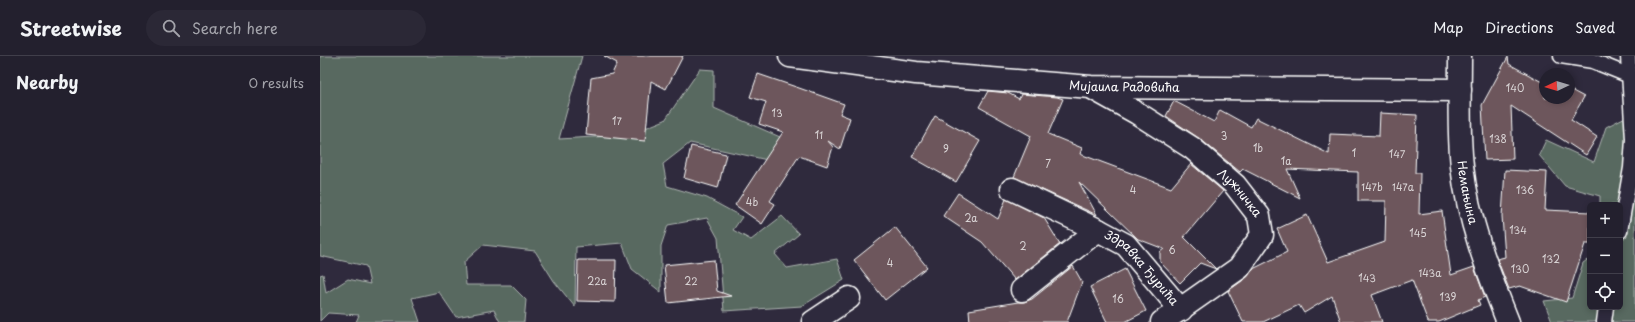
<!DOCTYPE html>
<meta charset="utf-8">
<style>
:root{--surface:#23202e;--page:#2b2836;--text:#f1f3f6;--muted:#a3a3aa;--line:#403e4a}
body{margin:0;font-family:"Playpen Sans",sans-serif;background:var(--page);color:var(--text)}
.controls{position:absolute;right:12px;bottom:12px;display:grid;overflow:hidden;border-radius:6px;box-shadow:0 2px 6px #0003}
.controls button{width:36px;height:36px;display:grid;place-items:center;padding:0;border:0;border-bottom:1px solid var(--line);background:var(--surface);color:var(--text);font:20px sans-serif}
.compass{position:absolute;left:1219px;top:12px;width:36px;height:36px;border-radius:50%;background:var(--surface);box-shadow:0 2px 6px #0003;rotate:266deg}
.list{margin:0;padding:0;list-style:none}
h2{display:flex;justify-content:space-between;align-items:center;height:52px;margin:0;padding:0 16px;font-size:17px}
h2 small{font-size:13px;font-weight:400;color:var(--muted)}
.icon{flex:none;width:22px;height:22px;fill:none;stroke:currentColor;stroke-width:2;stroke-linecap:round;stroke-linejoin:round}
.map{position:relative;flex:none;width:1315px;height:266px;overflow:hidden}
header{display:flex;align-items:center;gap:24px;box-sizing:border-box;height:56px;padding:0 20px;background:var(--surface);border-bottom:1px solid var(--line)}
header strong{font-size:19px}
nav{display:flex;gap:22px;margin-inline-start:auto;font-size:14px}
.search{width:280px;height:36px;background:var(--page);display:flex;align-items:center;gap:10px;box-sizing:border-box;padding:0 14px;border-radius:22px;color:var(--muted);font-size:15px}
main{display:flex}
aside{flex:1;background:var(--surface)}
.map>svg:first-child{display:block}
.green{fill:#596960;stroke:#acb4b0}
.building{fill:#6d575b;stroke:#fff}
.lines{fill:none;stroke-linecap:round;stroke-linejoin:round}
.service-casing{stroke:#fff;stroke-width:17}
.minor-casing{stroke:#fff;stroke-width:25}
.secondary-casing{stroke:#fff;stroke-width:25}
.service{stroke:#2f2a3d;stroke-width:14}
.minor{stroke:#2f2a3d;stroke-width:22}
.secondary{stroke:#2f2a3d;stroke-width:22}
.labels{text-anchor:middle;stroke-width:4;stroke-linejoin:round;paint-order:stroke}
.number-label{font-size:10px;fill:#dad5d6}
.street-label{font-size:12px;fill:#fff;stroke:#2f2a3d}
</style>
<header>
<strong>Streetwise</strong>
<div class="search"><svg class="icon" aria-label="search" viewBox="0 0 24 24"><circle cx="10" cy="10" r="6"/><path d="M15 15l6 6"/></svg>Search here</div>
<nav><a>Map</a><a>Directions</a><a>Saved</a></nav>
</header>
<main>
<aside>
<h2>Nearby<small>0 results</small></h2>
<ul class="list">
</ul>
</aside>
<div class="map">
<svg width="1315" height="266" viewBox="0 0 1315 266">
<rect width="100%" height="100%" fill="#2f2a3d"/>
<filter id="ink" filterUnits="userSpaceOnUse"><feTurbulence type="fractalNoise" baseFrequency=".025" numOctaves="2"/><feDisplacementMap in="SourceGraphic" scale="8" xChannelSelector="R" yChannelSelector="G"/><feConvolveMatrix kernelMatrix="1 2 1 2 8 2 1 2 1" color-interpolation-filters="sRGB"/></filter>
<g filter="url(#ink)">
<g class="green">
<path d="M0,0H262L239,83L308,79L345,64L380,13L394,14V52L460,81L452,105L370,87L343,108L347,130L387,142L422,161L413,174L431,184L462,160L479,178L455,198L467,212L517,203L524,224L482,250L404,255L398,182L387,162L348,169L341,190V236L312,213L302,187L256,191L255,251L234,225L215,195L163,189L144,206L146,229H191L206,244L204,266H180L174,254L136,261L119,236L92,242L100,266H36L39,259L8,257L0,265V219L3,218L6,237L28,223L50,228L46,210L0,200Z"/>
<path d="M1315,56V266H1232L1224,245L1252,242L1263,207L1270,202V251H1300V149H1280V140L1245,130L1219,99L1226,84L1274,106L1286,71Z"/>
</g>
<g class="building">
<path d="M284,0H363L346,33L331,25L325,85L266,79L271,22L292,18L297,7Z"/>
<path d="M1188,1L1189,8L1222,26L1225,21V42H1249V33L1264,41L1251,64L1277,81L1266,99L1191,50L1193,103L1165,104L1162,49Z"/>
<path d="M438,18L479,32L524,48L520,58L530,62L520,93L508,85L513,91L507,110L479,100L450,145L455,148L442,168L415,149L463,76L439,68L446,46L430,41Z"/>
<path d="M668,35L688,37L699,43L701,38L737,41L743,43L728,78L762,92L760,98L851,132L871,108L903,135L864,181L896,213L880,207L860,227L840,206V196L844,193L818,183L759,126L777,159L694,121L711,80L659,51Z"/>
<path d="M854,45L894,66L900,54L931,71L936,62L1009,98L1010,78L1059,80L1060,57L1097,59L1095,117H1100L1099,158L1122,155L1131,219L1154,211L1165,241L1158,244L1160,249L1119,266H1108L1092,224L1052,239L1062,266H1021L1012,240L984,257L979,249L943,266H923L908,235L926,222L933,213L967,196L957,173L987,159L1008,206L1065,186L1066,145H1038V116L967,113L980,142L923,113L920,116L880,83L846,60Z"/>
<path d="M615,60L660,85L636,126L592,101Z"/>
<path d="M371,90L406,98L398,132L364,122Z"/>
<path d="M1185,114L1227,116L1225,154L1270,156V188H1265L1246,246L1200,230L1189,233L1177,203L1185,201L1182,160Z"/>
<path d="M638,137L678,163L686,143L724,162L740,188L695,224L662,186L623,160Z"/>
<path d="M575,171L607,211L565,244L534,204Z"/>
<path d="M258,204H296L295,246L257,245Z"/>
<path d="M394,204L397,235L411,240L348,247L344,209Z"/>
<path d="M753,210L762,226L747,266H650L649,254L698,246H704L712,243Z"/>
<path d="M805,213L826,255L805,266H787L770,231Z"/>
</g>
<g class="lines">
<defs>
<g id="service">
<path d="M1241,0L1273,5L1310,20"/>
<path d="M1300,175L1311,112L1313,83L1308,0"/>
<path d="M1284,266L1286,251"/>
</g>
<g id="minor">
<path id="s1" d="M470,0L596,17L771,31L1140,34"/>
<path id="s2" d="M774,33L817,57L872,92L915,129L939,160L942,179L919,212L842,266"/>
<path id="s3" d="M692,133L778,174L806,189L861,254"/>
<path d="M702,234L778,174"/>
<path d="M493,266L529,242"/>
</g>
<g id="secondary">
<path id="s4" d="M1140,0C1140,36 1138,74 1142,110C1148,164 1168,216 1188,266"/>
</g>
</defs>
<use href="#service" class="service-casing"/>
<use href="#minor" class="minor-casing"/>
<use href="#secondary" class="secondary-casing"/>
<use href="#service" class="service"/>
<use href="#minor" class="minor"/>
<use href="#secondary" class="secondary"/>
</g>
</g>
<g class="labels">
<g class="number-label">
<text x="1195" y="36">140</text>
<text x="457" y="61">13</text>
<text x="297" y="69">17</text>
<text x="499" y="83">11</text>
<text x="904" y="84">3</text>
<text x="1178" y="87">138</text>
<text x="938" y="96">1b</text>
<text x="626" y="97">9</text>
<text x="1034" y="101">1</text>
<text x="1077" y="102">147</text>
<text x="966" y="109">1a</text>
<text x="728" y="112">7</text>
<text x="1052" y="135">147b</text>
<text x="1083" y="135">147a</text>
<text x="813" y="138">4</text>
<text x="1205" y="138">136</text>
<text x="432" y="150">4b</text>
<text x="651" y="166">2a</text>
<text x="1198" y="178">134</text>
<text x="1098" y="181">145</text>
<text x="703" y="194">2</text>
<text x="852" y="198">6</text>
<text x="1231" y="207">132</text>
<text x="570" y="211">4</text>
<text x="1200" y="217">130</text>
<text x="1110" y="221">143a</text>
<text x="1047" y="226">143</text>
<text x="277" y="229">22a</text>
<text x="371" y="229">22</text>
<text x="1128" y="245">139</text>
<text x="798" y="247">16</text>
</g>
<g class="street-label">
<text dy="4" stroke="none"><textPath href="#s1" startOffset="336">Мијаила Радовића</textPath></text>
<text dy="4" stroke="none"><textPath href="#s4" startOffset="137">Немањина</textPath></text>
<text dy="4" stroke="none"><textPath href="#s2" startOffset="180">Лужничка</textPath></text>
<text dy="4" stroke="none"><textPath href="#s3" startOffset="154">Здравка Ђурића</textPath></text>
</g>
</g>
</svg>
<div class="controls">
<button>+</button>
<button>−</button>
<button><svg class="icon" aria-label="locate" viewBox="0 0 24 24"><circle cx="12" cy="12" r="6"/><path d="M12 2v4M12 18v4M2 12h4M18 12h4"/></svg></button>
</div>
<svg class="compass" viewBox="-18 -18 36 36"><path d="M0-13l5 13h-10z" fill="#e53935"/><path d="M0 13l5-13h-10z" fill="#a3a3aa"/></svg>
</div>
</main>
